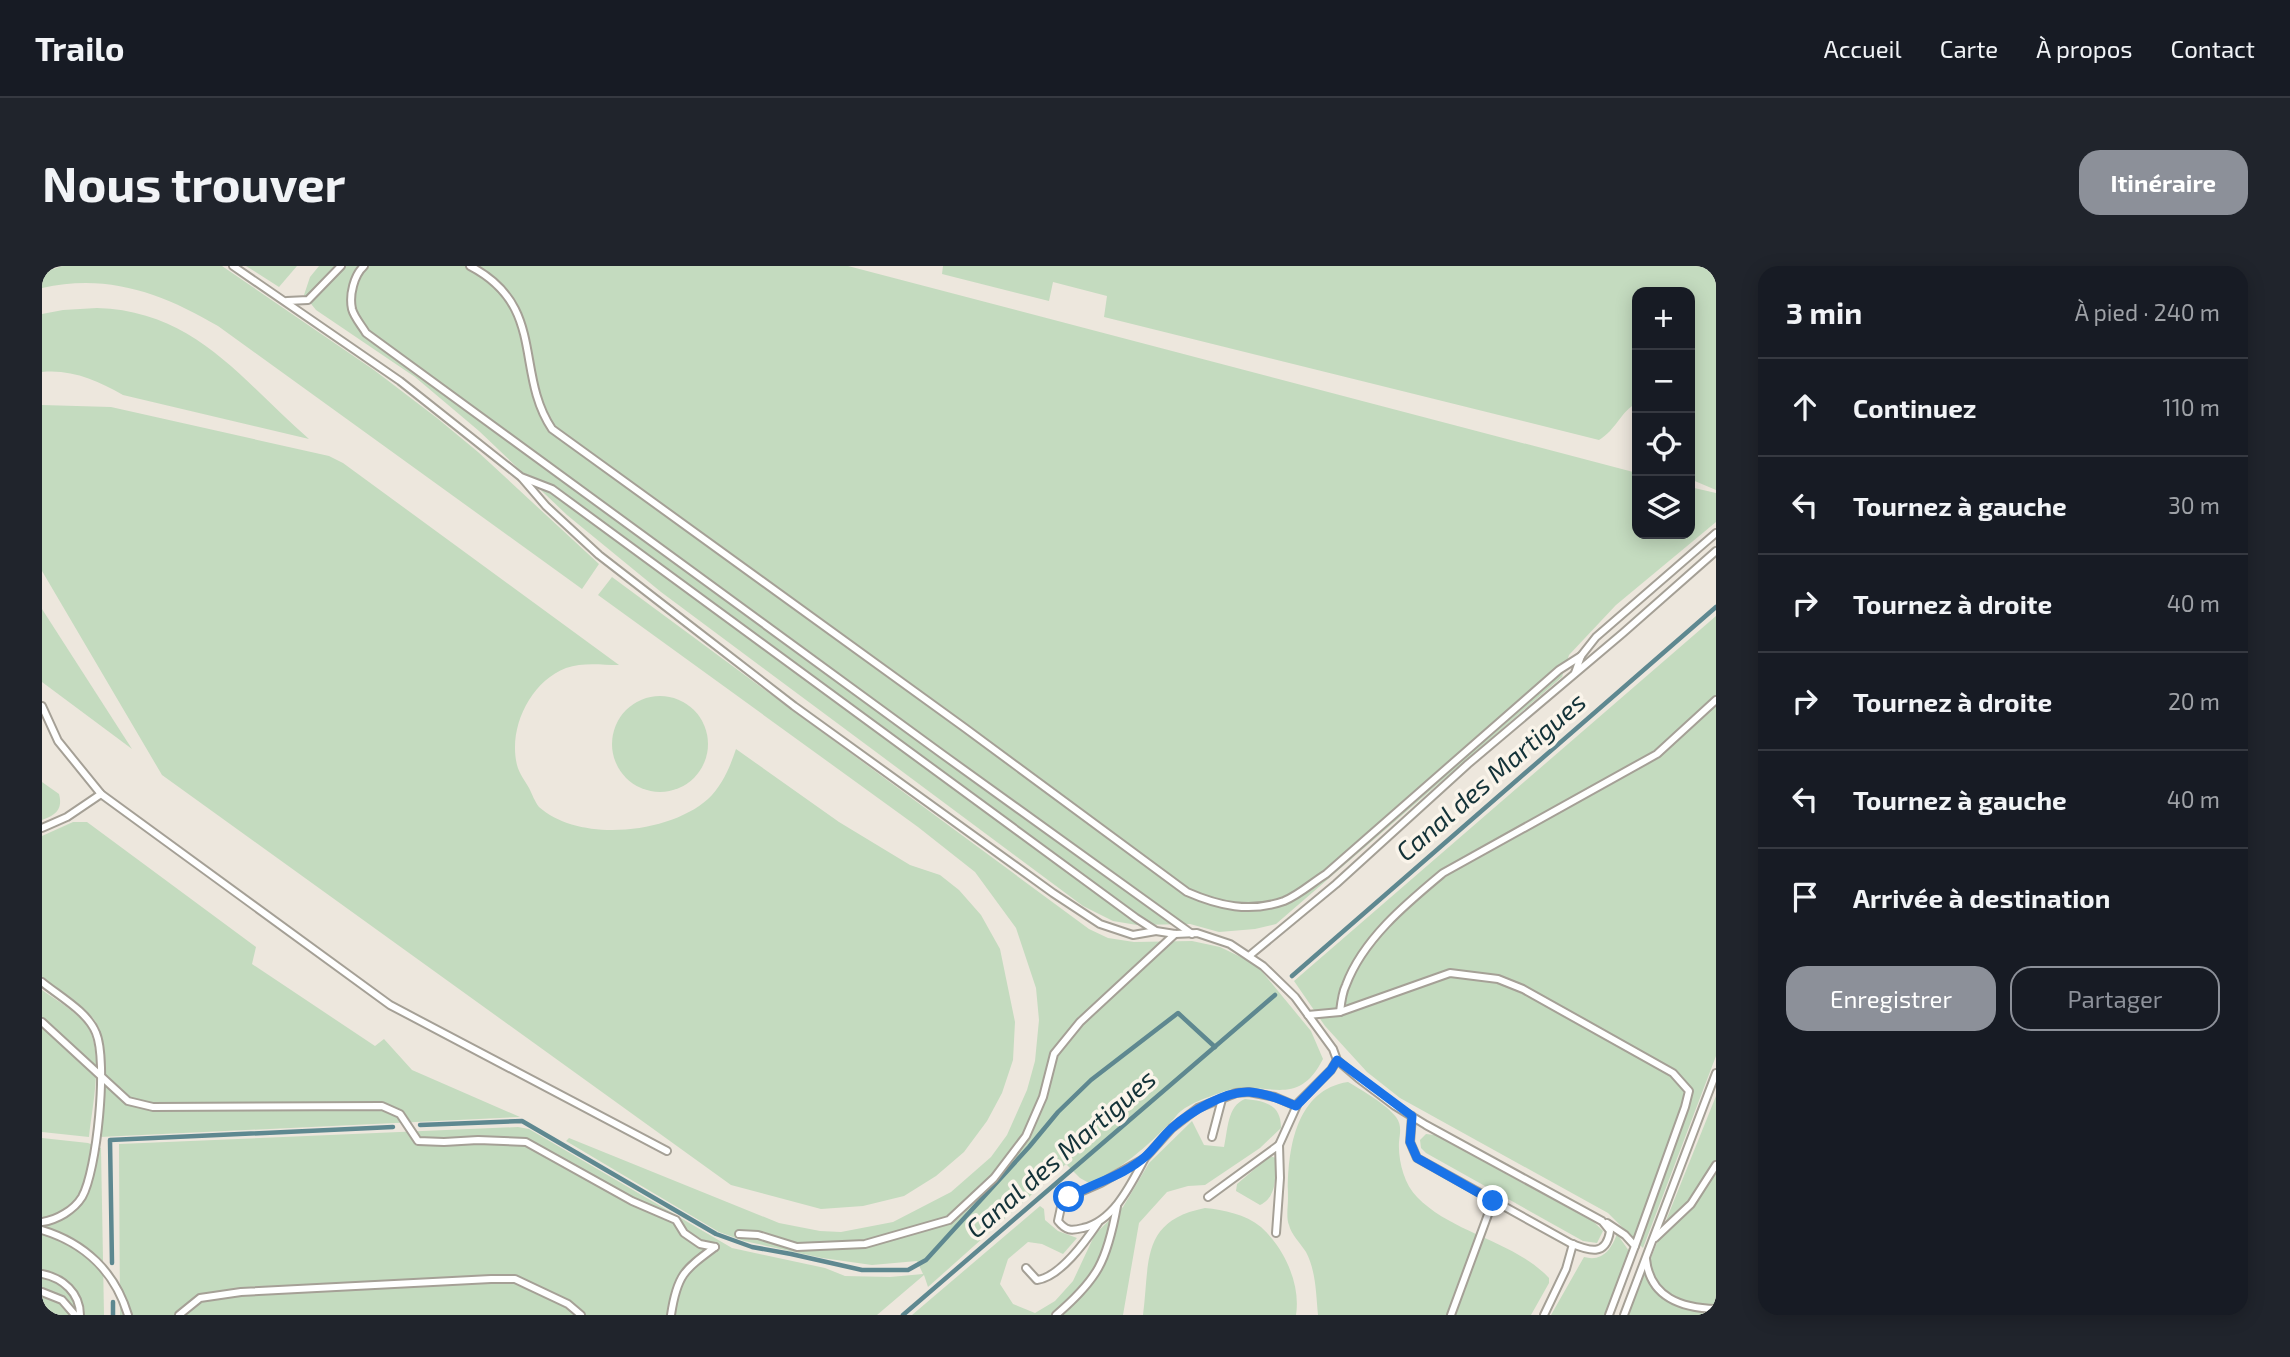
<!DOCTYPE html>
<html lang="fr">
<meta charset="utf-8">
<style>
:root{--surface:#171b24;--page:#20242c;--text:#f1f3f6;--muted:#9ea1a6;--line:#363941;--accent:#8c9099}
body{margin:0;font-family:"Exo 2",sans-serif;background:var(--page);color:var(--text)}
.controls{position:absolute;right:21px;top:21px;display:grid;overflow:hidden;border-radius:14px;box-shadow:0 4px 18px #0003}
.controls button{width:63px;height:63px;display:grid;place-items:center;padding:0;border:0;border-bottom:2px solid var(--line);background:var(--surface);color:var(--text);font:35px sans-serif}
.stop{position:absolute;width:21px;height:21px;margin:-16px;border:5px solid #1a73e8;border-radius:50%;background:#fff}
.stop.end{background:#1a73e8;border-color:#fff;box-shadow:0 2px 7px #0008}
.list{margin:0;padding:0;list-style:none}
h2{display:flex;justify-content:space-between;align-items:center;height:91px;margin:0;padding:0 28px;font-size:30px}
h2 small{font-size:23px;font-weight:400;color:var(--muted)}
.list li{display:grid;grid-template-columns:46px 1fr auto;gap:21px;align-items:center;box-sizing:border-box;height:98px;padding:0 28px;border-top:2px solid var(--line)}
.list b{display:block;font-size:26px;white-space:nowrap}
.list em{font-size:23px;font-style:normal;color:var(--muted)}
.actions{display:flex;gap:14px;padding:21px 28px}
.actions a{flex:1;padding:16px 0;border:2px solid var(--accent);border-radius:21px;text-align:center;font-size:24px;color:var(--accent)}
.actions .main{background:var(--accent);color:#fff}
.icon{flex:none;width:38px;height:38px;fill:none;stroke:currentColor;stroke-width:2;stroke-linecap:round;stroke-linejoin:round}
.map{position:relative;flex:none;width:1674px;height:1049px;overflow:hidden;border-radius:21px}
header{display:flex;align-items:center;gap:42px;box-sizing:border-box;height:98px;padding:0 35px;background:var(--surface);border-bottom:2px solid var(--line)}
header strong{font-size:33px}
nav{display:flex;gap:38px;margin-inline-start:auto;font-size:24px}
.intro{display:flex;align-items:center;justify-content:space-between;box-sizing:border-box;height:168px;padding:0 42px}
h1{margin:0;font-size:49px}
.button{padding:18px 32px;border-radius:21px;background:var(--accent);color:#fff;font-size:24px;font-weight:700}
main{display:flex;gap:42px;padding:0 42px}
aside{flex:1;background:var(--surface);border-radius:21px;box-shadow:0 4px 18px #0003}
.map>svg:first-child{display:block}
.green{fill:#c4dbbf}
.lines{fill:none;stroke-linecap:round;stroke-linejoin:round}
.stream{stroke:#5e8890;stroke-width:4.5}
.service-casing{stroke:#a5a096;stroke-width:10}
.service{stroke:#fff;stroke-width:6}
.route{stroke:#1a73e8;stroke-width:9}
.labels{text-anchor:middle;stroke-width:7;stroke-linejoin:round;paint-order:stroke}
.water-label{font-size:26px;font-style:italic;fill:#133238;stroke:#faf4ea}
</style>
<header>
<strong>Trailo</strong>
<nav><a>Accueil</a><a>Carte</a><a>À propos</a><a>Contact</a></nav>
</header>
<div class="intro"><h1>Nous trouver</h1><a class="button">Itinéraire</a></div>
<main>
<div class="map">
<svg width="1674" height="1049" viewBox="0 0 1674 1049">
<rect width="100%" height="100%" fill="#ede7dd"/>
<g class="green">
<path d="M20,0H180L332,104L395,152L436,186L557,298L540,323L176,60C120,27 65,7 0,22V7Z"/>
<path d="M204,0H255L237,21Z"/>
<path d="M277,0H806L1595,207V268H1648V221L1674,227V256L1574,339L1527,389L1520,411L1234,658L1213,663L1177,666L1148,658L1095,659L1071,655L1041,640L619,326L525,249L437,165L373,111L274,44L262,29L268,11Z"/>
<path d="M901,0H1674V224L1648,213V26H1595V137C1579,145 1574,164 1557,174L1062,51L1065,30L1011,16L1007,35L900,8Z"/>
<path d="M55,42C154,45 199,114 267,173L81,129C56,115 30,103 0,106V48L21,44Z"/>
<path d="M0,139L69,141L287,190L301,197L577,399C559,399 541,396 524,402C488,416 466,462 475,499C477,507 483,515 487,522C490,528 493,536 497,541C537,577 627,568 666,533C680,520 688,501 694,483L797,556L868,599L898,609L917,624L939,649L958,683L973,756L971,794L960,827L945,855L922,886L894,910L862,930L821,940L779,943L689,919L120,509L0,305Z"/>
<path d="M570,311L1047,663L1066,672L1092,676L1150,675L1178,681L1205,694L1217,702L1269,765L1281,793C1253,848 1220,809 1178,827C1166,831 1149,837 1139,845C1135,848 1132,853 1128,857C1105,880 1078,905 1047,917L1038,912L1024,898L886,1021L882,1009L835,1049H78L77,878L476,861L487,863L690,982L783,1002L803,1010L848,1011L881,1008L875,995L830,999L780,992L702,975L677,966L524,875L527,872L737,957L778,965L799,966L851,956L909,926L949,891L965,869L985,824L993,795L997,754L994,722L974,662L933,606L876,561L556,329Z"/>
<path d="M0,343L90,483L0,416Z"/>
<path d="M1674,350V790L1601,982L1566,947L1358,832L1325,806L1283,760L1252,715Z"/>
<circle cx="618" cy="478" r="48"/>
<path d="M0,516L17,528C21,543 14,549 0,554Z"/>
<path d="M31,556H45L214,681L210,698L333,780L342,773L370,804L478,851L58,871C61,840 73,772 48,749C34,735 16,724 0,712V570Z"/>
<path d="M0,724C13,733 28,742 40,754C65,778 50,839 47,871L0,866Z"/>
<path d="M1306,816C1320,824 1345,839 1354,851C1360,859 1358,867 1357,876C1356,894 1362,918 1375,931C1411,968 1471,974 1507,1012V1017L1489,1049H1276C1274,1028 1274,1005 1264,986C1259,978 1249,968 1247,959C1244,952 1246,940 1246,932C1245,888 1252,824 1306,816Z"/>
<path d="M1674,830V1049H1586Z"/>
<path d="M1203,833C1224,835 1239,839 1239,862L1218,882L1163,919L1146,920L1125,926L1097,957L1081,1049H870L998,940L1002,943L1003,954L1016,965L1035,972L1021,988L1000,978L986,976L966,993L958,1018L971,1038L993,1047L1013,1035L1031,1015L1053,968L1081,941L1107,897L1150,855L1162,879L1182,881C1186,864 1185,840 1203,833Z"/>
<path d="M1384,868L1393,869L1552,956L1561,965L1555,977L1541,975L1384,887L1379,882L1378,874Z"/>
<path d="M0,872L46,877L59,882L62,1049H0Z"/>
<path d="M1228,890L1234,892C1233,910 1236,930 1218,939L1194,925L1195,918Z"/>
<path d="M1163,942C1182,944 1203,948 1219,961C1242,982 1259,1018 1254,1049H1101C1108,996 1098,955 1163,942Z"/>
<path d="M1575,968L1587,985L1563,1049H1509L1542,991C1560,996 1569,984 1575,968Z"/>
</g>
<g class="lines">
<g class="stream">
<path d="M1250,710L1674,341"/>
<path d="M378,859L480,855L674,968L710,981L749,988L820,1004H866L884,994L987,881L1016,846L1049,814L1136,747L1173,781"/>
<path d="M70,997L68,874L351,861"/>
<path d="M71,1036V1049"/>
<path d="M861,1049L1233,729"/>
</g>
<defs>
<g id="service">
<path d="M191,0L358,115L479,211L510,223L1094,652L1114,665L1133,668L1155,667L1188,678L1221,700L1253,731L1291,783L1295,794L1316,812L1353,840L1384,859L1560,955L1568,965C1564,991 1547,985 1528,977L1375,892L1368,876L1370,850"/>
<path d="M322,0C312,9 307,29 310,43C312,51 320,60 324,67L900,488L1150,668"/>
<path d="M428,0C505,40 472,106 510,163L923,462L1145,626C1177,640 1208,647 1242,635C1257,629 1271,616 1284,608L1517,404L1539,390"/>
<path d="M245,35L266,34L299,0"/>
<path d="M480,212L504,240L557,289L646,358L752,440L1011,627L1058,658L1091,669L1114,665"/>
<path d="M1533,407L1539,390L1554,371L1674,267"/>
<path d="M0,440L16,475L59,528L348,739L625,885"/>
<path d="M0,562L25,551L59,528"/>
<path d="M1207,690L1294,618L1426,498L1581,367L1674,285"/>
<path d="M0,716C17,730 46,746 54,767C66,795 55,905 40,931C32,944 15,954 0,956"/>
<path d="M1298,746C1299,737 1300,727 1304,719C1321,673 1365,637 1401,607L1615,488L1674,434"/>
<path d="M1266,749L1298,746L1408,707L1456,713L1481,723L1631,807L1647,825L1643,841L1593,980"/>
<path d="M0,756L86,835L111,841L340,840L358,848L376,875L402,876L436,874L484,876L590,935L634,954L642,967L658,978L673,981"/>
<path d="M1170,871L1180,833"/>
<path d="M1237,879L1256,837L1289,804L1295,794"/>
<path d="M1103,892C1089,918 1072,955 1041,962C1029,965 1024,965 1016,955L1019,941L1027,931L1059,917L1103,892L1130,862L1156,842L1194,827L1207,826L1233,831L1254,840"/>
<path d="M1166,931L1237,879L1238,912L1234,967"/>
<path d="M1565,957L1583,969L1593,980L1567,1049"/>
<path d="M0,964C43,977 73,1006 86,1049"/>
<path d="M697,968L716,969L755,981L823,978L907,954L952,912L984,870L1001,831L1012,788L1038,756L1133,668"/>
<path d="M1613,972L1649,938L1674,899"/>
<path d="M1604,993C1608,1032 1640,1042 1674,1043"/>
<path d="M984,1002L995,1014C1018,1011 1043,976 1056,957"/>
<path d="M0,1008C21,1012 38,1027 38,1049"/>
<path d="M0,1026L20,1034L33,1049"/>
<path d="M137,1049L158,1032L199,1026L449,1013H473L526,1038L539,1049"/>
<path d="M629,1049C635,1009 642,1004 673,981"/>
<path d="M1014,1049C1056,1013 1065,995 1075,940"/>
<path d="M1409,1049L1451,935"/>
<path d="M1502,1049L1524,1003L1531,978"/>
<path d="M1582,1049L1674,807"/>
</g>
</defs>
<use href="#service" class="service-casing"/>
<use href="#service" class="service"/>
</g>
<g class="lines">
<path class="route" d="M1027,931C1052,917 1083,909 1104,890C1113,882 1120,871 1130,862C1148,846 1183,825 1207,826C1224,827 1239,834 1254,840L1289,804L1295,794L1370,850L1368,876L1375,892L1451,935"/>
</g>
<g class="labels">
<g class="water-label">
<text transform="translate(1449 511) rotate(-41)" y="9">Canal des Martigues</text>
<text transform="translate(1019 888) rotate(-41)" y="9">Canal des Martigues</text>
</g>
</g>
</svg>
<div class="controls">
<button>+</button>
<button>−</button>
<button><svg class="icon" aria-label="locate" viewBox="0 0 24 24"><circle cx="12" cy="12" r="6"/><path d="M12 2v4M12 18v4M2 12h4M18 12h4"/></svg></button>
<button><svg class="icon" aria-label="layers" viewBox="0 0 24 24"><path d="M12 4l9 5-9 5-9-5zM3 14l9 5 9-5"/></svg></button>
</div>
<div class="stop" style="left:1027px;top:931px"></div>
<div class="stop end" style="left:1451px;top:935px"></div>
</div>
<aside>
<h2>3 min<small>À pied · 240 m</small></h2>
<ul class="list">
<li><svg class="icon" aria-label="ahead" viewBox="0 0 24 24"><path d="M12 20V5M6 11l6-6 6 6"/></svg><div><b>Continuez</b></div><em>110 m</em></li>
<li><svg class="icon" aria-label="left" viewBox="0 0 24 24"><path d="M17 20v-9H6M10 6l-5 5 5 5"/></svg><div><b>Tournez à gauche</b></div><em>30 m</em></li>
<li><svg class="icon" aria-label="right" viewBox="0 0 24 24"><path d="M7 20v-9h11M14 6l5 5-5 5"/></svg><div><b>Tournez à droite</b></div><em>40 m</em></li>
<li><svg class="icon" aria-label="right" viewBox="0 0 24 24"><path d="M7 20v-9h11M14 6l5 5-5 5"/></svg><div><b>Tournez à droite</b></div><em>20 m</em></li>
<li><svg class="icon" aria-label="left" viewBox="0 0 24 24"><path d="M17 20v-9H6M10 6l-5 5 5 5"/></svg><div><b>Tournez à gauche</b></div><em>40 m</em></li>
<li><svg class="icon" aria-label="arrive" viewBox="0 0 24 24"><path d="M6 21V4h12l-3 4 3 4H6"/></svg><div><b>Arrivée à destination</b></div></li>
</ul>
<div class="actions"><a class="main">Enregistrer</a><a>Partager</a></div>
</aside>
</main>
